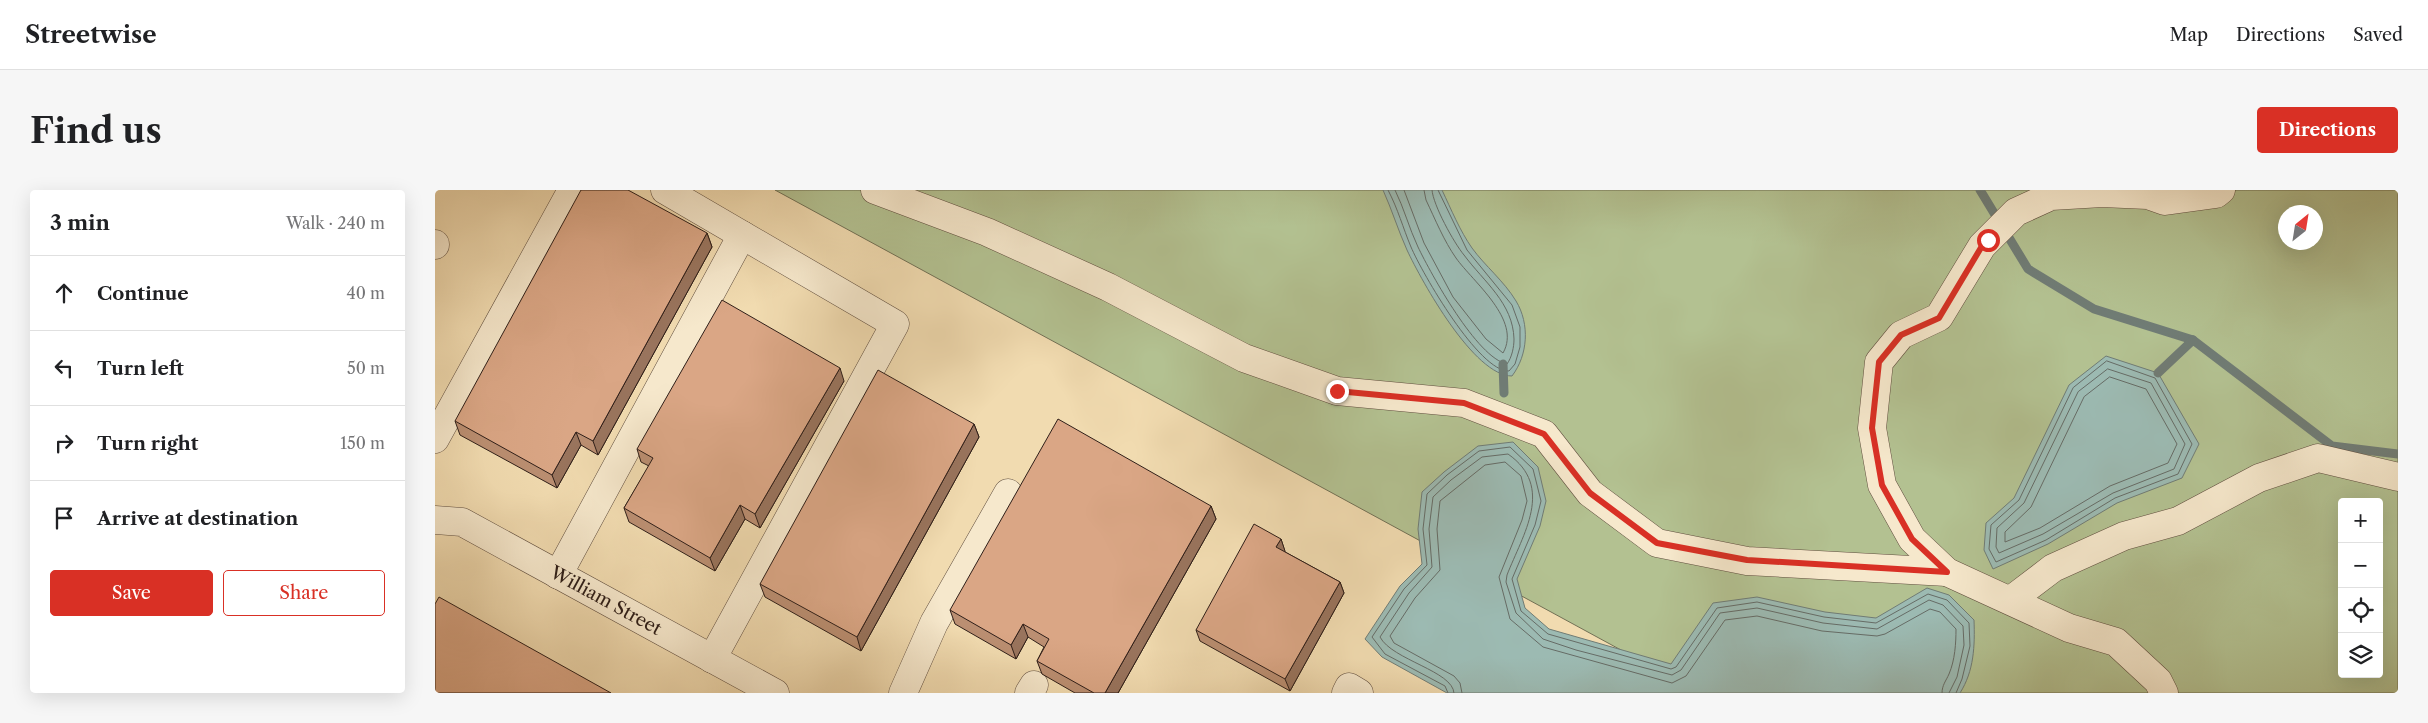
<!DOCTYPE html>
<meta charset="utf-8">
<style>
:root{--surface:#fff;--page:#f6f6f6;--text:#202124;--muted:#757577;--line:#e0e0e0;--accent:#d93025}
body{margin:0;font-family:"Libre Caslon Text",serif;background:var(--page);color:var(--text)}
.controls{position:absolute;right:15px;bottom:15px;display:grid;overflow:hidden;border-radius:5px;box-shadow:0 5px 20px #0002}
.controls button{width:45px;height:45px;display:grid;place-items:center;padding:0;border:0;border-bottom:1px solid var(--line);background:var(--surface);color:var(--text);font:25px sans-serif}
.compass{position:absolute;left:1843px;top:15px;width:45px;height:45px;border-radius:50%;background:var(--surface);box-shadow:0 5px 20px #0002;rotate:30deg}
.stop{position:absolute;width:15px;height:15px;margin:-11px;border:4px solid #d93025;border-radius:50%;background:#fff}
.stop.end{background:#d93025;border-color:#fff;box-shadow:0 1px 5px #0008}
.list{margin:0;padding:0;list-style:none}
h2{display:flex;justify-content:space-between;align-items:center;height:65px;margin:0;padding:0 20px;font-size:21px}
h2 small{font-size:16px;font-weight:400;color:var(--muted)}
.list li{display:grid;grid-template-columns:32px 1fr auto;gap:15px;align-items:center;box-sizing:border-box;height:75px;padding:0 20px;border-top:1px solid var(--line)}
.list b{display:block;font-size:19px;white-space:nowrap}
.list em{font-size:16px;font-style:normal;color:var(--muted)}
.actions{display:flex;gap:10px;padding:15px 20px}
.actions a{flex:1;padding:11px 0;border:1px solid var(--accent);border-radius:5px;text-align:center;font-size:18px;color:var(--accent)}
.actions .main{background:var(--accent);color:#fff}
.icon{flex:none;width:28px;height:28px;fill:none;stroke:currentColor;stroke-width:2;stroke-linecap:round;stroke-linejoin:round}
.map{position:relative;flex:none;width:1963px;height:503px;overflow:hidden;border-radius:5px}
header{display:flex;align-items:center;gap:30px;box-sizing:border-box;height:70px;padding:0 25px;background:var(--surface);border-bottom:1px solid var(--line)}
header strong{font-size:24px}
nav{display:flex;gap:28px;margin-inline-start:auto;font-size:18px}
.intro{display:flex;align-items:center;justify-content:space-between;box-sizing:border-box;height:120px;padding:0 30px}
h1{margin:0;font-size:35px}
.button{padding:12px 22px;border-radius:5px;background:var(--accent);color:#fff;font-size:18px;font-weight:700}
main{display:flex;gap:30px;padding:0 30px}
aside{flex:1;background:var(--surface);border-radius:5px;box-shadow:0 5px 20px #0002}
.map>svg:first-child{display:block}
.green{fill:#b3c191;stroke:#717055;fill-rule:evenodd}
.water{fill:#9cbab2;stroke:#707c75}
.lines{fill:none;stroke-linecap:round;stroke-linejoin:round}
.shore{stroke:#666c66;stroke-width:1}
.stream{stroke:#707c75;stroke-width:9}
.minor-casing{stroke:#604e3f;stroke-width:29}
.minor{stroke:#f6e8cc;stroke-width:28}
.wall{fill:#bb8f72;stroke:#2f1f19}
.shaded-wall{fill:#99745d;stroke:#2f1f19}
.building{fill:#daa685;stroke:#2f1f19}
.route{stroke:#d93025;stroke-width:6}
.labels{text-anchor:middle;stroke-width:4;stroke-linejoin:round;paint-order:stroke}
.street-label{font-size:18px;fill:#2f1f19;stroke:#f6e8cc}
</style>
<header>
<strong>Streetwise</strong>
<nav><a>Map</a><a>Directions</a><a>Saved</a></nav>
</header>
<div class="intro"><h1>Find us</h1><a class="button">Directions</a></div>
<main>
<aside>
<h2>3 min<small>Walk · 240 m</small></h2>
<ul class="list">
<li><svg class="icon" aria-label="ahead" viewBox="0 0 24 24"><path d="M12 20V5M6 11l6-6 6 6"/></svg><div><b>Continue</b></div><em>40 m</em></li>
<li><svg class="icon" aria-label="left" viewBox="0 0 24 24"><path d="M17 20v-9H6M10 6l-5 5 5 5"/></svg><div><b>Turn left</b></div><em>50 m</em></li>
<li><svg class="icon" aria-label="right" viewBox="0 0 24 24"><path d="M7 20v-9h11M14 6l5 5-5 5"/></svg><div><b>Turn right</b></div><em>150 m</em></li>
<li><svg class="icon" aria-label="arrive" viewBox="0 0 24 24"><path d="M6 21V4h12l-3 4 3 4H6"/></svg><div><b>Arrive at destination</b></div></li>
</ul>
<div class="actions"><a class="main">Save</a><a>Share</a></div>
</aside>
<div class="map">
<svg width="1963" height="503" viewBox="0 0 1963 503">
<rect width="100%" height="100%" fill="#f1dbb0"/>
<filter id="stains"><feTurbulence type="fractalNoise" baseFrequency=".004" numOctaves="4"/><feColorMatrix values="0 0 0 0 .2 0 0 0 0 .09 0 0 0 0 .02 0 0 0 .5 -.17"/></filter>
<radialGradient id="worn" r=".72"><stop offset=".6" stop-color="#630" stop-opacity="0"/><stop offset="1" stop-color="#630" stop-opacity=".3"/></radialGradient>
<path class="green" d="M340,0H1963V503H1265ZM1850,22H1880V52H1850ZM1907,312H1944V484H1907Z"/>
<g class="water">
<path d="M948,0H1007C1016,19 1025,41 1037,58C1050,76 1069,91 1081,111C1095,134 1093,165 1077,186C1039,186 987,92 972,60C963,40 957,20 948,0Z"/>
<path d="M1671,166L1723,183L1764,254L1747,288L1682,313L1613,354L1558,379L1549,360L1551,333L1579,308L1634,195Z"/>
<path d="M1078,252L1103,277L1111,311L1105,336L1082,389L1090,418L1114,439L1236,474L1278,413L1322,407L1390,422L1441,428L1492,398L1514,405L1539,430C1540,456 1539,481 1525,503H1012L947,467L930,449L965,396L987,374L983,339L987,302L1009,282L1043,256Z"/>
</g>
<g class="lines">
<g class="shore">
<path d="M953,0C963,19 968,38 976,57C987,83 1044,182 1074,181L1080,174L1085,157V137L1077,115L1032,60L1003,0"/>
<path d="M960,0C969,18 974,38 983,57C996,84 1042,168 1072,174C1077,167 1079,157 1079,149C1078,113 1049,92 1029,65C1019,53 998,15 997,0"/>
<path d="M969,0L989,53L1018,107L1051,149L1068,163C1087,130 1038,92 1021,68C1009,51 1000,29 991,10L989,0"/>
<path d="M1672,171L1720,188L1757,254L1743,284L1680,308L1611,350L1561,372L1554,359L1556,335L1584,310L1638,198Z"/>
<path d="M1673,179L1716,193L1750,254L1739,279L1678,303L1608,344L1564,363L1561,357L1562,338L1589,313L1643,202Z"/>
<path d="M1675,187L1711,199L1742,254L1733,273L1675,296L1605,338L1570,352V342L1596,317L1649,207Z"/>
<path d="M1013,503L1010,496L950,464L937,447L969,399L992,375L988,339L992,304L1012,285L1044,261L1075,257L1098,279L1106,311L1100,335L1077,389L1086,421L1113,444L1236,479L1241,477L1282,418L1322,412L1389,427L1441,433L1493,404L1512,410L1534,433L1535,456L1527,489L1521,503"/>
<path d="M1019,503C1018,481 957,470 945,447L974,403L997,377L994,339L998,307L1016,290L1047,267L1073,264C1120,297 1088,344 1072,385L1071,392L1081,423L1108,449L1141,460L1237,485L1246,480L1285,423L1322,418L1388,433L1442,439L1494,410L1508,415L1528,436L1529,455L1522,487L1514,503"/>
<path d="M1027,503L1025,493L1019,486L959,453L955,446L980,408L1005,380L1002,339L1005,311L1050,275L1070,272L1086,286L1092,311L1087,330L1064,387L1075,429L1108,457L1237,493L1251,486L1290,430L1322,426L1387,441L1442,446L1450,444L1495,419L1505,422L1521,439C1521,453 1520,470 1514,484C1511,491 1507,495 1507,503"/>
</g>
<g class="stream">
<path d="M1545,0L1593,79L1659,119L1758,150"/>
<path d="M1068,174L1069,203"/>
<path d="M1723,183L1758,150L1897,256L1963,264"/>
</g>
<defs>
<g id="minor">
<path d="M230,0L460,134L277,469"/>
<path d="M440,0L552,42L673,97L809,168L902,201L1029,213L1109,244L1155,303L1222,353L1312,371L1512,382"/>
<path d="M0,54V55"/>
<path d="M0,249L137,0"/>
<path id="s1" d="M0,330L27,332L340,503"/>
<path d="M123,385L307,45"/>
<path d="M1576,410L1618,378L1689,346L1743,331L1824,288L1883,268L1963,287"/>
<path d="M468,503L499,433L573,303"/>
<path d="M594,503L599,495"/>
<path d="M911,503L914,497L924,503"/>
<path d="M1729,503L1723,491L1681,452L1634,438L1512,382L1477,349L1447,295L1437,238L1444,172L1466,145L1504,127L1547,56L1581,22L1616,6L1667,3L1713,5L1730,11L1781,4L1786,0"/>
</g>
</defs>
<use href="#minor" class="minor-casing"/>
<use href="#minor" class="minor"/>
</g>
<g class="wall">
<path d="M272,43L277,57L163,265L146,255L122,298L25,245L20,231Z"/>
<path d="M409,191L325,338L310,329L280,381L194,332L189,318L214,276L206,272L202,259Z"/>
<path d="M539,234L544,247L426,461L330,407L325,394Z"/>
<path d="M776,316L781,329L683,503H640L607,484L602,471L609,457L593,447L581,469L520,434L515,420Z"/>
<path d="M846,349L850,362L905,392L909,403L855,501L765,451L761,440Z"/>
</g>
<g class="shaded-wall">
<path d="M272,43L277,57L163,265L158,251Z"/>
<path d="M405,178L409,191L325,338L320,324Z"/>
<path d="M539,234L544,247L426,461L422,447Z"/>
<path d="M141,242L146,255L122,298L117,285Z"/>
<path d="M305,315L310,329L280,381L275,368Z"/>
<path d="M776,316L781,329L683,503H670Z"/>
<path d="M846,349L850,361L846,368L841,357Z"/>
<path d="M905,392L909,403L855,501L850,489Z"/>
<path d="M588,434L593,447L581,469L576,455Z"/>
</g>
<g class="building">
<path d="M146,0H193L272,43L158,251L141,242L117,285L20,231Z"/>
<path d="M287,110L405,178L320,324L305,315L275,368L189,318L218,268L202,259Z"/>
<path d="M443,180L539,234L422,447L325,394Z"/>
<path d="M623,229L776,316L670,503H659L602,471L614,449L588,434L576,455L515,420Z"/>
<path d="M819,334L846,349L841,357L905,392L850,489L761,440Z"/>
<path d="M4,407L176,503H0V414Z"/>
</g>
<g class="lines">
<path class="route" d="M902,201L1029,213L1109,244L1155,303L1222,353L1312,370L1512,382L1477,349L1447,295L1437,238L1444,172L1466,145L1504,128L1547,56L1553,50"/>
</g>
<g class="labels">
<g class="street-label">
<text dy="6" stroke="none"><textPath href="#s1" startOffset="191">William Street</textPath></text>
</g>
</g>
<rect width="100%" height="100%" filter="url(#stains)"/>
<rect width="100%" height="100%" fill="url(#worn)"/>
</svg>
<div class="controls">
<button>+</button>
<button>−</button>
<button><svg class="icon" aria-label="locate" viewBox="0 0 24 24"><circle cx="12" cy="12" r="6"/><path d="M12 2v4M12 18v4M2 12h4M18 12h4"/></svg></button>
<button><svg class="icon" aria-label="layers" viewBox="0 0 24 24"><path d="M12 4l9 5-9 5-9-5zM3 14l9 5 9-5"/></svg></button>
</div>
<svg class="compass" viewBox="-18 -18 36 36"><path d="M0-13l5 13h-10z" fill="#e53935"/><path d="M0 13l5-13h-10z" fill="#757577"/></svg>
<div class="stop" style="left:1553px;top:50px"></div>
<div class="stop end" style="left:902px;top:201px"></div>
</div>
</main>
